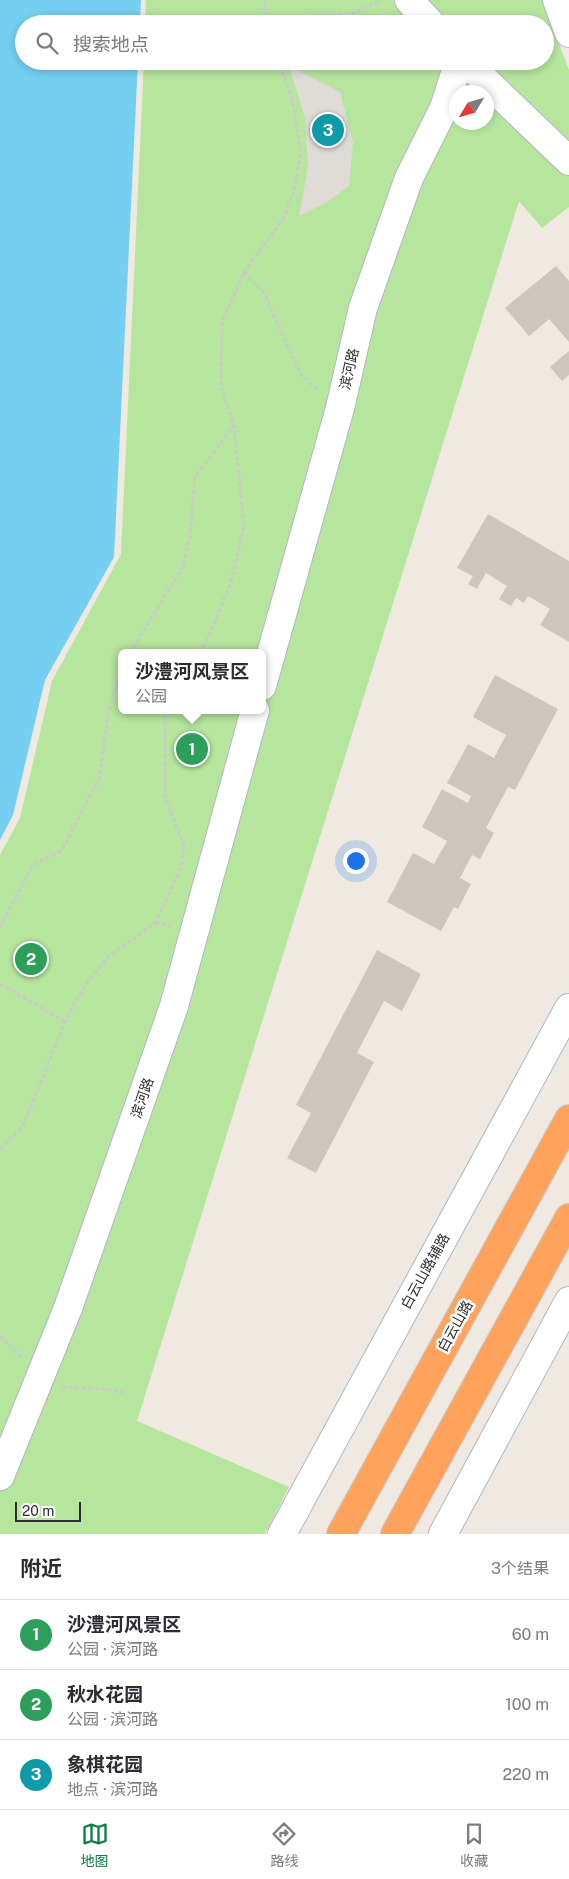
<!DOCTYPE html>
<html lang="zh">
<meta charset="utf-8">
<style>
:root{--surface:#fff;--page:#f2f2f3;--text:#2b2b33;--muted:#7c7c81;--line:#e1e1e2;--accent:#0b8043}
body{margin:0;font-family:"Public Sans","Noto Sans SC",sans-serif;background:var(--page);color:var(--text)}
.compass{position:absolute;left:449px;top:85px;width:45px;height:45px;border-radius:50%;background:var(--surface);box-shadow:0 2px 8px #0003;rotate:232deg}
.scale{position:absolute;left:15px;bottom:12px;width:66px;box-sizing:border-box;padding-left:5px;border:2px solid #2e2e2e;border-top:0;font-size:14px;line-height:18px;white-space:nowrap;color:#2e2e2e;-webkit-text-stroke:4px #fff;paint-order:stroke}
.you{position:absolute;left:355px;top:860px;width:18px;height:18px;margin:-12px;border:4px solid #fff;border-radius:50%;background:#1a73e8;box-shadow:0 0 0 8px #1a73e833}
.badge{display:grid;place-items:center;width:32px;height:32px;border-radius:50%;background:var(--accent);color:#fff;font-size:16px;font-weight:700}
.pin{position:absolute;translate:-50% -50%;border:2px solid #fff;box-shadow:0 1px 5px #0006}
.popup{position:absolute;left:118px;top:649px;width:148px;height:65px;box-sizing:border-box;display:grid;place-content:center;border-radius:8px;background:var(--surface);filter:drop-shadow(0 1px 4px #0005);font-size:16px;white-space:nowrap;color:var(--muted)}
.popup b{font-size:19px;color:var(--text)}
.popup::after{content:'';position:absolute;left:50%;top:100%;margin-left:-10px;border:10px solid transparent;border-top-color:var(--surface)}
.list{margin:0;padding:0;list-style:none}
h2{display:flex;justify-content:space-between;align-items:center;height:65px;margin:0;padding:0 20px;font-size:21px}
h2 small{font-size:16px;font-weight:400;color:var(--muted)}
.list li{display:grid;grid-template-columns:32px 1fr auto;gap:15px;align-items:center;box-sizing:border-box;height:70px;padding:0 20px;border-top:1px solid var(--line)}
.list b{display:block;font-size:19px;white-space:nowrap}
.list p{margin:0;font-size:16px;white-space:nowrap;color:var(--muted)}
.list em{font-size:16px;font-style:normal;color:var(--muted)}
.icon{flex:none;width:28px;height:28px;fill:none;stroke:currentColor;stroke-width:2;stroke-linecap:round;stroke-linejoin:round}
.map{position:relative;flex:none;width:569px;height:1534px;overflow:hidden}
.search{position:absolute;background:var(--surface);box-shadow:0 2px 8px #0003;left:15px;right:15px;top:15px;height:55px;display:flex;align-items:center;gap:12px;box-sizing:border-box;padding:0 18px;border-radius:28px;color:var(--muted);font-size:19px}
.sheet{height:275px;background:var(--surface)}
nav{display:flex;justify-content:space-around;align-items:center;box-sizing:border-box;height:70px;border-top:1px solid var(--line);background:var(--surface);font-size:14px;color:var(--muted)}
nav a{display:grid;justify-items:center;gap:2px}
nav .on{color:var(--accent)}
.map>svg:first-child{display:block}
.green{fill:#b6e59e;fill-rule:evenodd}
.plaza{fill:#dfdcd8}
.water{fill:#75cff0}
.building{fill:#cbc7bf}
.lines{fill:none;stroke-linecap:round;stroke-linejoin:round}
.minor-casing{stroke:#b4b7c1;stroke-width:30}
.highway-casing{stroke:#c9c9c9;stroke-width:30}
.path{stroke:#c9c9c9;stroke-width:3;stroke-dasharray:4 2.5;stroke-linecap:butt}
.minor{stroke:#fff;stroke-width:28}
.highway{stroke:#ffa35c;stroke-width:28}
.labels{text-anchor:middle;stroke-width:5;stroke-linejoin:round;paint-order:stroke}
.street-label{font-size:14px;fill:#2e2e2e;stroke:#fff}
</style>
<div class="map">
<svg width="569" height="1534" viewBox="0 0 569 1534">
<rect width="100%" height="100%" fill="#efe9e1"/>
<path class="green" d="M146,0H542L569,70V207L542,228L519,201L137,1421L289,1487L265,1534H0V855L20,818L52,681L121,554L144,61H545V24H145ZM456,92H486V122H456ZM122,653H262V710H122Z"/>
<path class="plaza" d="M289,66L340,92L353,143L349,186L329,201L299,216L308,167L305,118Z"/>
<path class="water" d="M0,0H141L140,24H24V61H138L114,557L45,680L13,815L0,840Z"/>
<g class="building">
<path d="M556,266L569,281V342L549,319L529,336L505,308Z"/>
<path d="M569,351V375L562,381L550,367Z"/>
<path d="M488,514L569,561V642L540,625L550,609L528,596L524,603L516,598L511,606L499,599L507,586L486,573L477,589L468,584L473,576L457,568Z"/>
<path d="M495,675L558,709L515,790L508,787L486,828L494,833L480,859L472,855L460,878L471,884L458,909L454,907L441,931L387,902L413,853L434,864L447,841L422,827L442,789L468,803L471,796L447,783L468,744L494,758L506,735L473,717Z"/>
<path d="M377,950L421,974L402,1011L384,1001L357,1053L374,1062L316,1173L287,1158L311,1113L296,1105Z"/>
</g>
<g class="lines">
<defs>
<g id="minor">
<path d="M409,0L431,24"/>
<path d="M557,0L569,33"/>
<path d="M465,61L569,161"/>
<path d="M262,686L340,408L363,308L409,178L444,108L459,61"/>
<path d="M0,1476L68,1308L174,1006L255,710"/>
<path d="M282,1534L569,1008"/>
<path d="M443,1534L569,1301"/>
</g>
<g id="highway">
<path d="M341,1534L569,1119"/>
<path d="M395,1534L569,1218"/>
</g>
</defs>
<use href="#minor" class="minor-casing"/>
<use href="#highway" class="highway-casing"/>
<g class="path">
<path d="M265,0L267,24"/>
<path d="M274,24L316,16L353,13L382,0"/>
<path d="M244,272L264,293L301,375L318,390"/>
<path d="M130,653L182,568L190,536L195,477L234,425"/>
<path d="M199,653L211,632L231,582L244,527L234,425L221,386L222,322L244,272L283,219L293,194L301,154L293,102L279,61"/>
<path d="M156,922L171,926"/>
<path d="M0,927L32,866L62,850L100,776L108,713L122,669"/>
<path d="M0,984L65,1022"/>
<path d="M0,1149L23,1126L65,1022L84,987L108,957L156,922L181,867L184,845L165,799V710"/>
<path d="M0,1336L21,1357"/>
<path d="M62,1387L107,1389L126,1393"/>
</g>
<use href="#minor" class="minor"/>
<use href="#highway" class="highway"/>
</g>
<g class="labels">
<g class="street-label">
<text transform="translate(349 369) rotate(-77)" y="5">滨河路</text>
<text transform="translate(142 1098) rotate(-71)" y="5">滨河路</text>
<text transform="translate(425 1271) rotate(-61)" y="5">白云山路辅路</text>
<text transform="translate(455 1326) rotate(-61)" y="5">白云山路</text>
</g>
</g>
</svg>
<svg class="compass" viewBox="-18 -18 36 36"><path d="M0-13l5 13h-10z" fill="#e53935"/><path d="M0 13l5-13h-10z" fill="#7c7c81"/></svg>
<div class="scale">20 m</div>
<div class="you"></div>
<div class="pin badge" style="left:192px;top:749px;background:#2e9e5b">1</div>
<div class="popup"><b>沙澧河风景区</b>公园</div>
<div class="pin badge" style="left:31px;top:959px;background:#2e9e5b">2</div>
<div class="pin badge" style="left:328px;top:130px;background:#0f9aa8">3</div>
<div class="search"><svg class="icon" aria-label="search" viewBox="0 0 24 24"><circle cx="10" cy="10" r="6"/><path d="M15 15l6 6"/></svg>搜索地点</div>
</div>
<section class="sheet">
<h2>附近<small>3个结果</small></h2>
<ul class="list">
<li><span class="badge" style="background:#2e9e5b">1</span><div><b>沙澧河风景区</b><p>公园 · 滨河路</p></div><em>60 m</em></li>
<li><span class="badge" style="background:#2e9e5b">2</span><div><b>秋水花园</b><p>公园 · 滨河路</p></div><em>100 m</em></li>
<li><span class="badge" style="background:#0f9aa8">3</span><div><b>象棋花园</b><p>地点 · 滨河路</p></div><em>220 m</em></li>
</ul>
</section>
<nav>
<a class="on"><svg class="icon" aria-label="map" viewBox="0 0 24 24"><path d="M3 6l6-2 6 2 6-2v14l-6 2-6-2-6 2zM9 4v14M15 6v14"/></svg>地图</a>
<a><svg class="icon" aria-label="directions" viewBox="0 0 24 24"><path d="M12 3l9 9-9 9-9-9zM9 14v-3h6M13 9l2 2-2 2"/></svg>路线</a>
<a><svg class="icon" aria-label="saved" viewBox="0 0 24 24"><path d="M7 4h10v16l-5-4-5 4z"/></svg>收藏</a>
</nav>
